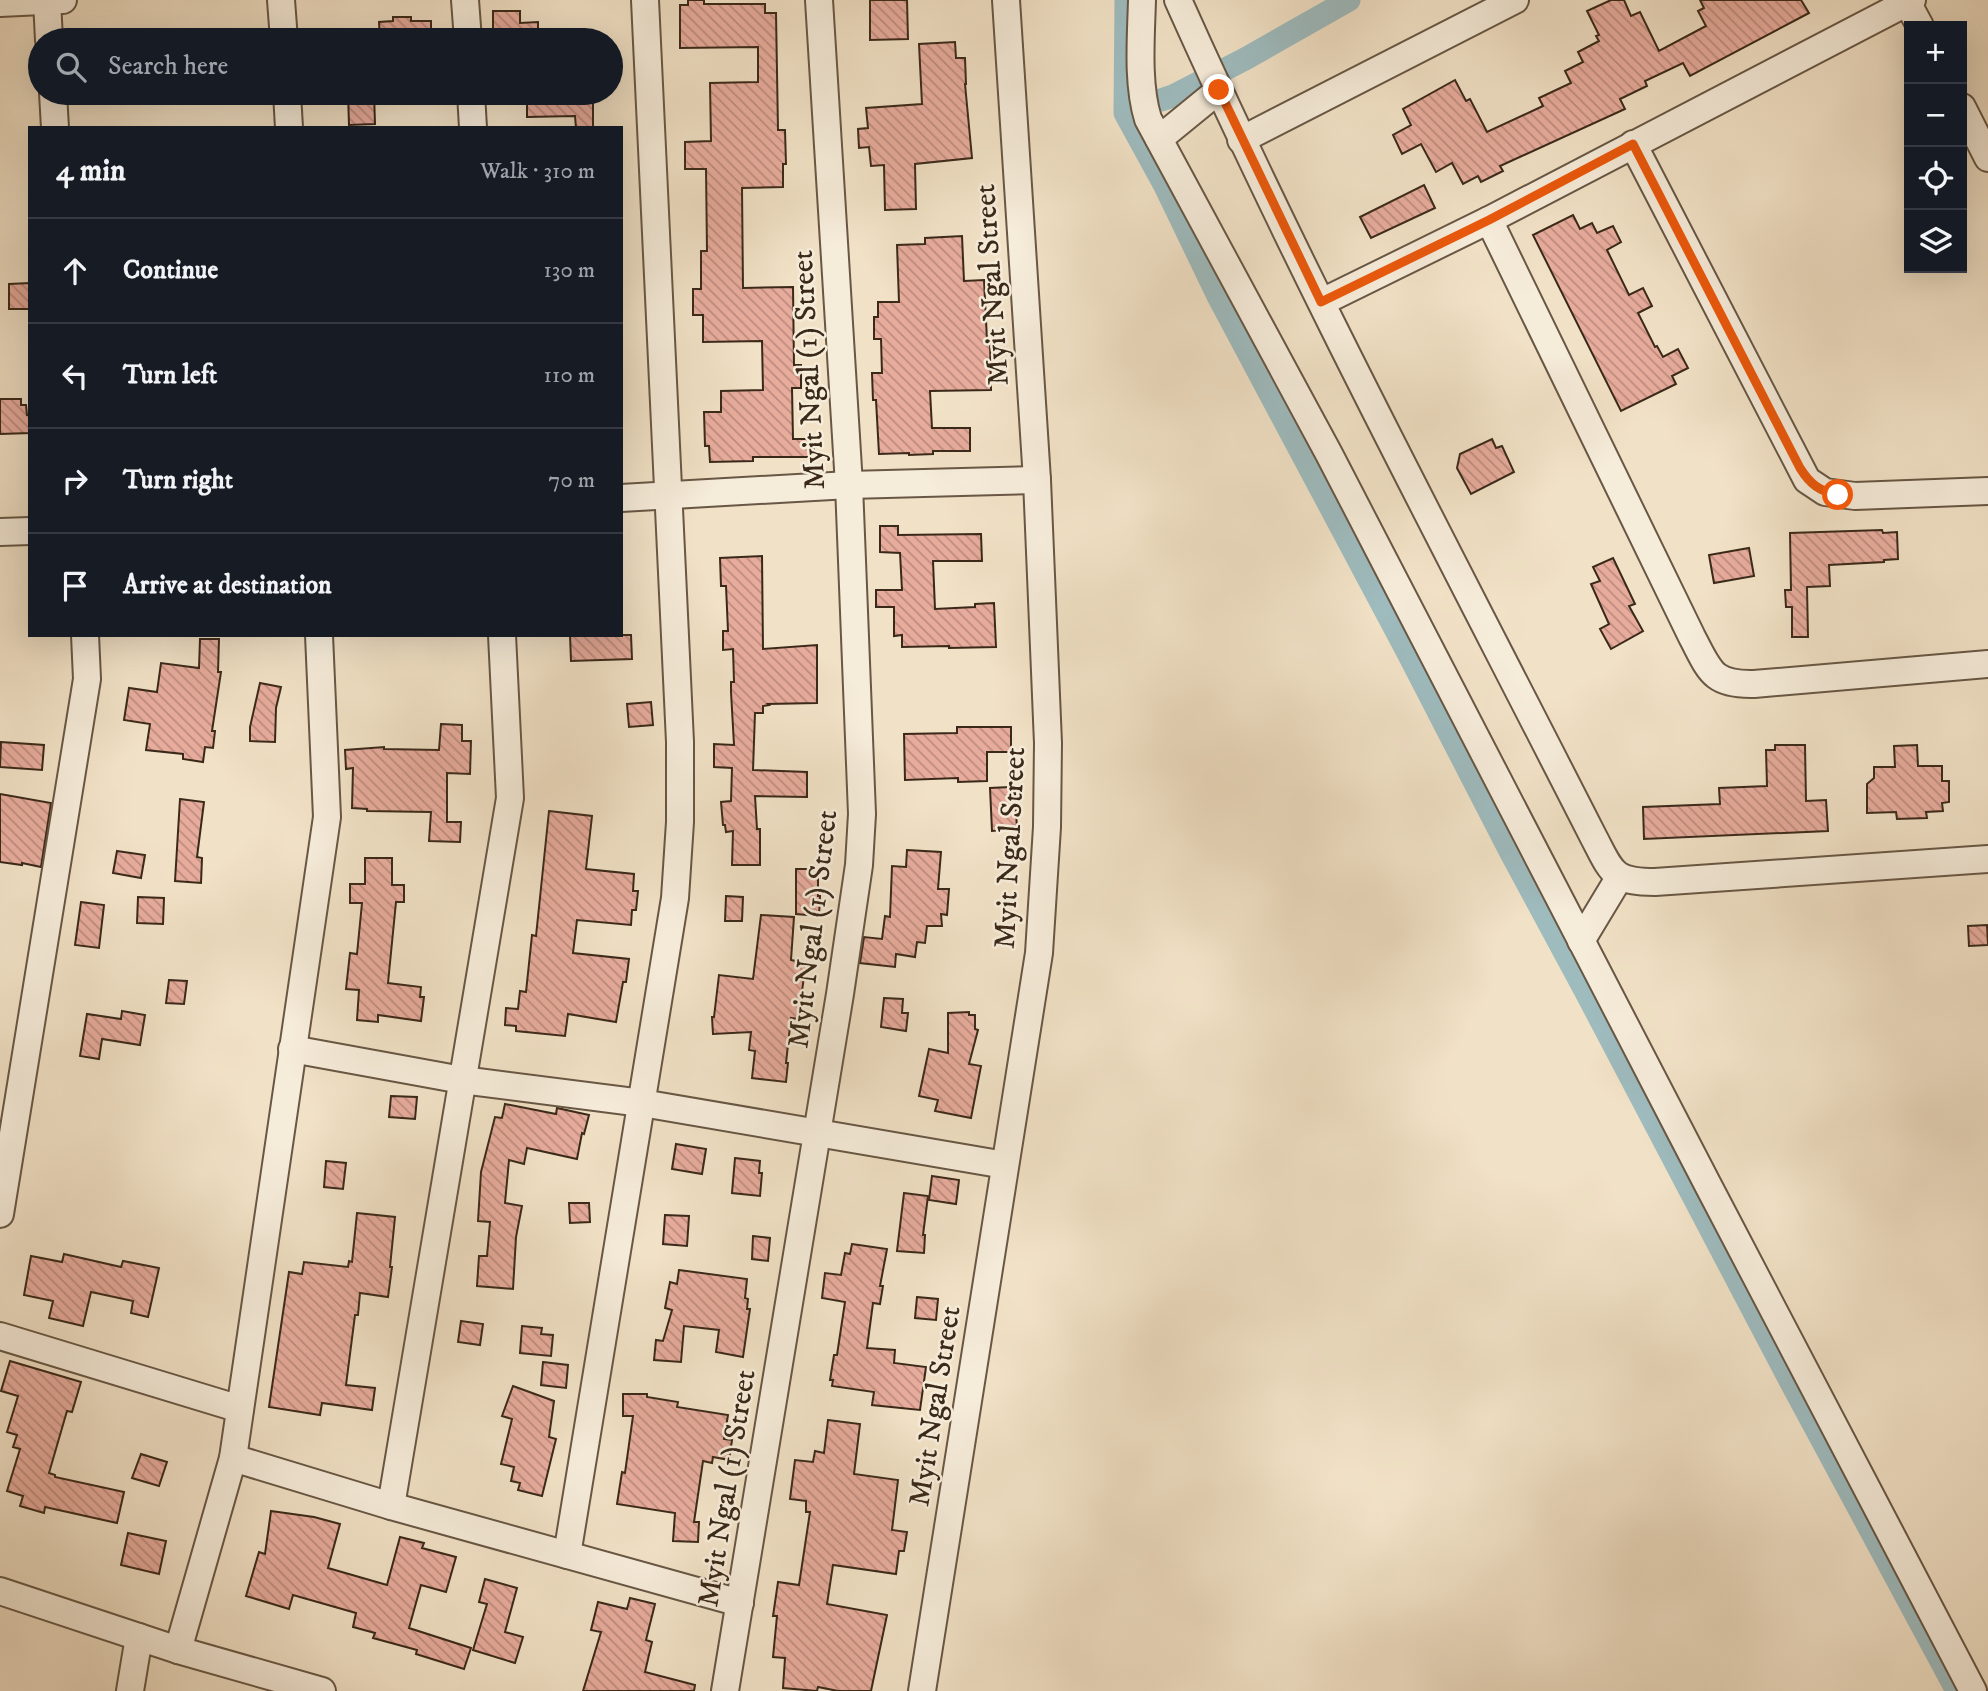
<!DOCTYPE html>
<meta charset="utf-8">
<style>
:root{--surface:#171b24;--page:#242831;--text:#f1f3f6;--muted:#9ea1a6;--line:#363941}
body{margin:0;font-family:"IM FELL DW Pica",serif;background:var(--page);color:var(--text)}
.controls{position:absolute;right:21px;top:21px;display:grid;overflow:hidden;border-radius:0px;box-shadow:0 7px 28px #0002}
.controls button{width:63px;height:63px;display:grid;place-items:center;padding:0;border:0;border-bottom:2px solid var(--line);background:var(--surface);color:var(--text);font:35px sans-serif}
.stop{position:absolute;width:21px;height:21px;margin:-16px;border:5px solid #ea580c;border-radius:50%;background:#fff}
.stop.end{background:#ea580c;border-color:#fff;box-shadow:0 2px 7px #0008}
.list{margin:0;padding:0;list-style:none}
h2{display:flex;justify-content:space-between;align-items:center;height:91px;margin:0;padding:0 28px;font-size:30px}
h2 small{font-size:23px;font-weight:400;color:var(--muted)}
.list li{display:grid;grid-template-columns:46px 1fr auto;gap:21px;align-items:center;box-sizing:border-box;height:105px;padding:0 28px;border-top:2px solid var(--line)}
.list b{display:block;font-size:26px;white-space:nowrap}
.list em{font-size:23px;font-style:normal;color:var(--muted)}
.icon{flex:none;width:38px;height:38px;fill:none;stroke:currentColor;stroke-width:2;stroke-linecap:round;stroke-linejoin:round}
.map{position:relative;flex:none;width:1988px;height:1691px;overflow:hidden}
.search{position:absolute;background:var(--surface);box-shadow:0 7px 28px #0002;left:28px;top:28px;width:595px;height:77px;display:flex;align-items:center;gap:18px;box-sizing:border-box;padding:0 24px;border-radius:38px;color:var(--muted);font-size:26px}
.panel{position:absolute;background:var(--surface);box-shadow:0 7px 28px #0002;left:28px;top:126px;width:595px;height:511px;border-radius:0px}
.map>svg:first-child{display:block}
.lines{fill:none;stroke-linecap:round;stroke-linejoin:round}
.canal{stroke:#9ebbbe;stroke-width:23}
.building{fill:url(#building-back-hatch);stroke:#3a2919;stroke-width:2}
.minor-casing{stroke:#685744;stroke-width:30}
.minor{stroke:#f6ecda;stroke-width:26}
.route{stroke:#ea580c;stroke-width:9}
.labels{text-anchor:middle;stroke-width:5;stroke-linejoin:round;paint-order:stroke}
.street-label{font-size:30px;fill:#3a2919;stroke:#f6ecda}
</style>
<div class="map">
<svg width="1988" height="1691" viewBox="0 0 1988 1691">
<defs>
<pattern id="building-back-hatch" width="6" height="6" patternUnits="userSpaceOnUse" patternTransform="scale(1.75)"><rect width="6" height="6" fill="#e8ac9d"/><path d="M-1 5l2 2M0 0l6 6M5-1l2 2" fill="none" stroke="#bd8c7f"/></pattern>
</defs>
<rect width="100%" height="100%" fill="#f1e1c6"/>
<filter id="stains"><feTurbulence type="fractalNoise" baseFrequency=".00286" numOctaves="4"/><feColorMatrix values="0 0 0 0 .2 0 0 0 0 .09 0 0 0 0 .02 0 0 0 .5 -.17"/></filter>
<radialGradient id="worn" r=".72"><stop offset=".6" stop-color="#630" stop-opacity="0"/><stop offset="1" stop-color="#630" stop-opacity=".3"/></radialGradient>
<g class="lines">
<g class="canal">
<path d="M1126,0L1125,113L1165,186L1218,296L1407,651L1511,853L1587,994L1786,1373L1957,1691"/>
<path d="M1161,100L1173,96L1245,59L1349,0"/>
</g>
</g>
<g class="building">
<path d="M688,0H704V4H765V13H776L778,130H785L786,164H783V187L742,188L743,288L793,287L794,365H801V388H792L793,439H814V457H753V461L710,462L709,446H705L704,412H721V391L763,390L762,341L703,342V315H693V289H701V251H707L706,169H685V142L711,141L710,83L758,82V47L680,48V5H688Z"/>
<path d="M870,0H907L908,39L870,40Z"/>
<path d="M1611,0H1624L1631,16L1640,12L1659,51L1706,26L1698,11L1704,8L1700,0H1801L1809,13L1690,76L1683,63L1645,81L1647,86L1620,99L1625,109L1500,166L1503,171L1481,182L1478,176L1463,184L1452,163L1436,172L1421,144L1402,154L1393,135L1411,125L1403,109L1455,80L1466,101L1470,99L1487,132L1543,106L1539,98L1571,83L1565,71L1583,62L1578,52L1599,41L1596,36L1599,35L1587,11Z"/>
<path d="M493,11H520V23L538,22V40H493Z"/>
<path d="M393,17H411V21H431V40H380L379,22L393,21Z"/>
<path d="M955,42L956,58H965L966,84H965L972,158L915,164L916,209L885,210L884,165L871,166L869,147L859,148L858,129L868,128L866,108L922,104L919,44Z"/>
<path d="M348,93H374L375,124L349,125Z"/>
<path d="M527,93H593V128H576L575,116L527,117Z"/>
<path d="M1424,185L1435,208L1371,238L1360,217Z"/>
<path d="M1573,215L1580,229L1592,223L1597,233L1613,226L1621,242L1607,250L1629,295L1643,288L1652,306L1638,313L1655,347L1657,346L1663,357L1678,349L1688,368L1672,376L1676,384L1621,411L1533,235Z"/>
<path d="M962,236L964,281L984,280L987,340H990L991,390L930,391L932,428H970V451H933V454L909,455V453L879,454L876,400H873L872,373H882L881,339H874V317H878V302H899L897,245L925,244V238Z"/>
<path d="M30,283V309H9V284Z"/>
<path d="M0,399H21V405H26L27,415H30V433L0,434Z"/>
<path d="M1492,439L1496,448L1502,446L1514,472L1471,494L1457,468L1460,454Z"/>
<path d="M880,526H898V535L981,534L982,561H933L935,609L975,607V604L994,603L996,647L949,648V646L902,647V635L894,636V607H876V590H902L900,553L880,552Z"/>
<path d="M1882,530L1883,533L1897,532L1898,559L1884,560V562L1829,565L1830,586L1807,587L1808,637H1792V607H1786L1785,590H1791L1790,533Z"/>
<path d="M1749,548L1754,576L1714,583L1709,555Z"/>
<path d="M762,556L763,649L817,645V703L768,704L769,705L763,706V713H755L753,770L807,772V797L755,796L757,829H760V865H732L733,831L726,832L725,825H723L721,802L731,801L732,768L714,767V744L734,745L731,692V682H734L733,649L723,650V631H728L726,586H721L720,558Z"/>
<path d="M1613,558L1635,604L1629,606L1643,631L1611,649L1600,629L1609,624L1591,584L1600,581L1593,567Z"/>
<path d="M570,635H631L632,659L571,661Z"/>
<path d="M200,639H219L218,672H221L212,731H215L213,748L205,747L203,762L183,759V754L146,750L150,724L124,720L129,688L157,692L161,663L199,668Z"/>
<path d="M260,683L281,687L276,708L275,742L250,741V727Z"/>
<path d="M651,702L653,725L629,727L627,704Z"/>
<path d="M441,724L462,725V741H471L470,774L447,773V822H461L460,842L429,841L431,812L367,811V809L352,808L353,768L346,769L345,750L384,747V749L439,750Z"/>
<path d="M957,727H1011V752H987V781L958,782V778L905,780L904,734L957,733Z"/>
<path d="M1,742L44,745L42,770L0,767Z"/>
<path d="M1775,745H1805L1806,801L1826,800L1828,831L1644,839L1643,807L1720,804L1719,788L1767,786L1766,750H1775Z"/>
<path d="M1917,745L1918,766H1942V781H1949V802L1942,803L1943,811L1926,812L1927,818L1897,819L1896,812L1867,813V784L1874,778V767H1895L1894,746Z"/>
<path d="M1010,787L1011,793H1015L1017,829L992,831L990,788Z"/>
<path d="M0,794L51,803L41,867L22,863V865L0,862Z"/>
<path d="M180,799L204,802L197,857L202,858L201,883L175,881Z"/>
<path d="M549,811L592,816L586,869L634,874L633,891H638L636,910H632L631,925L577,920L573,953L629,959L626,982H623L616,1022L568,1014L565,1036L516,1031V1026L505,1025L506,1008L518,1009L520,991L526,992L532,935L536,936Z"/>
<path d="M907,850L941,852L938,889H949L947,915L941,914L942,926H927L925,943L917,942L915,957L896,954L895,967L860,963L864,937L882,939L885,916L890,917L892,866L906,867Z"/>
<path d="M117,851L145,855L141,878L113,873Z"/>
<path d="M365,858H392V885H404V902H396L388,983L421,987L420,997H424L421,1021L378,1015V1022L357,1020L359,990L346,989L350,953L357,954L362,903H350V884H365Z"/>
<path d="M796,869H818V896H820L819,916L796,914Z"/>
<path d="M726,896L743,897L742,921H725Z"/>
<path d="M138,897L164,898L163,924L137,923Z"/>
<path d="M81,902L104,905L99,948L75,945Z"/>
<path d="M761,915L794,917L791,960L806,963L798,1019L791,1018L786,1063H788L786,1082L752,1078L755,1051L749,1050L751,1032L713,1034L712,1017H714L719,975L753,979Z"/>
<path d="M1987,925L1988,945L1969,946L1968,926Z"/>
<path d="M169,980L187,981L184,1004L166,1003Z"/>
<path d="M884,998L903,999L902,1013H908L906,1031L881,1027Z"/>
<path d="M122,1011L145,1015L140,1045L102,1039L99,1059L80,1056L87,1014L121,1019Z"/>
<path d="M969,1012V1015H975V1029L978,1030L969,1064L981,1066L971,1118L935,1111L938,1100L919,1096L929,1049L948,1053V1013Z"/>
<path d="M391,1096L417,1097L415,1119L389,1117Z"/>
<path d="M505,1104L556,1114L557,1108L589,1115L584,1134L582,1133L577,1159L527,1148L524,1164L509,1160L505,1203L522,1206L516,1237L513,1289L477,1286L479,1256H487L490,1222L478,1221L481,1172L495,1117L502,1118Z"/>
<path d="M676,1144L706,1149L702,1174L672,1169Z"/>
<path d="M735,1158L760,1161L759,1173H762L760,1196L732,1193Z"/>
<path d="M326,1161L346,1163L343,1189L324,1187Z"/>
<path d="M932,1176L959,1180L956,1204L929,1200Z"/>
<path d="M904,1193L928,1196L923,1235H925L924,1253L897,1251Z"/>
<path d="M569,1203H589L590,1222L570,1223Z"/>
<path d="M357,1213L395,1217L390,1267H392L388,1297L360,1293L358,1315H355L346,1385L375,1388L372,1410L322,1403L320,1415L269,1407L289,1272L302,1274L304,1262L348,1267L349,1261L352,1262Z"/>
<path d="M665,1215L689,1216L687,1246L663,1244Z"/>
<path d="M753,1236L770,1238L768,1261L752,1259Z"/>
<path d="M852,1244L887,1249L880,1286H883L880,1304L873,1303L867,1348L895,1350L894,1363L926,1367L920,1410L872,1405L874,1392L832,1386L833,1380H830L834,1355H837L845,1302L822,1298L825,1273L841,1275L845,1253L850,1254Z"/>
<path d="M64,1254L121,1267L123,1261L159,1268L148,1317L131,1313L133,1301L91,1292L83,1326L49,1318L53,1301L24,1295L31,1256L62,1262Z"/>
<path d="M679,1270L747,1279L745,1298L748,1299L747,1309H750L743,1357L716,1352L719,1330L684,1326L681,1362L654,1360L656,1340L663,1341L672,1310L665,1308L670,1282L677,1284Z"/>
<path d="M917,1297L938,1299L936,1320L915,1318Z"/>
<path d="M461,1321L483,1324L480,1345L458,1342Z"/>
<path d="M522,1326L542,1328L541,1334L553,1335L551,1356L520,1353Z"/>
<path d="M10,1361L81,1382L72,1412L67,1411L49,1473L55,1475V1477L124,1492L117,1523L45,1507L44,1513L20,1506L23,1496L7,1491L20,1449L13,1447L17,1435L7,1432L18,1396L1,1391Z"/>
<path d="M543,1362L568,1365L566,1388L541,1385Z"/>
<path d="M513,1386L554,1401L549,1437L556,1439L542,1496L518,1490L520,1483L511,1481L514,1467L501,1464L512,1419L502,1416Z"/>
<path d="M623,1394H647V1397L678,1402L677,1407L728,1415L724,1439L732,1440L729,1460L713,1457L712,1463L703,1461L694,1522H699L698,1542L673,1541L675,1513L617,1504L622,1472L625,1473L633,1416H623Z"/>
<path d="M828,1420L860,1424L854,1474L898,1480L892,1530L907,1532L904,1551H899L896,1574L833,1565L827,1604L887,1615L871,1691H838L818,1687L817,1691L783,1688L785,1658L773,1657L777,1616H773L778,1582L799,1585L810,1512H806V1501L790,1499L795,1460L813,1462L815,1451L824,1453Z"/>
<path d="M141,1454L167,1462L159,1486L132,1478Z"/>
<path d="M271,1511L314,1517L340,1524L328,1568L387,1585L400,1537L424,1543L422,1548L456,1557L446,1592L421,1585L409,1628L471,1648L464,1669L416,1654L417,1650L373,1638L375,1633L353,1627L356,1613L293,1595L289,1609L246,1596L259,1552L265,1554Z"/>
<path d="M128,1533L166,1541L159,1574L121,1565Z"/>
<path d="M485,1579L517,1588L505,1632L523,1637L515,1663L473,1650L487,1604L479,1602Z"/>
<path d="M630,1598L655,1604L646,1640L652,1642L645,1672L695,1685L694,1691H583L601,1632L591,1630L598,1602L627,1609Z"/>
</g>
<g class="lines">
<defs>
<g id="minor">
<path d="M47,0L49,40"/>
<path d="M281,0L284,40"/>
<path d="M465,0L468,40"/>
<path d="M1142,0C1141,37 1137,84 1148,119L1329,454L1709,1187L1973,1691"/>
<path d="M1178,0C1305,284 1452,559 1593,836C1612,872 1612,882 1655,882L1988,859"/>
<path d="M1906,0L1920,26"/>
<path d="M0,3L63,0"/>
<path d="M53,93L55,128"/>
<path d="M287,93L289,128"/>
<path d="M471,93L473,128"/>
<path d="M1962,107L1988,158"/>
<path d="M1159,139L1219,90"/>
<path d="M1241,140L1515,0"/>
<path d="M1633,144L1807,480L1825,492L1855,496L1988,491"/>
<path d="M1489,220L1692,637C1710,671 1712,685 1754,684L1988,664"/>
<path d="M1322,302L1489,220L1912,0"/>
<path d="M621,498L849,485L1037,480"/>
<path d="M0,532L30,531"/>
<path d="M1581,941L1619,878"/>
<path d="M292,1049L462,1080L642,1103L1005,1165"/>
<path d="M0,1214L87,679L85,635"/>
<path d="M0,1336L240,1409"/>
<path d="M233,1458L391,1506L740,1603"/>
<path d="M391,1506L510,798L502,635"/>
<path d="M567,1555L675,898L680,822V742L645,0"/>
<path d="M0,1591L178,1650L322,1691"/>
<path d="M178,1650L233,1458L327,817L319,635"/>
<path d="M130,1691L139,1637"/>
<path d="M725,1691L840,994L859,865L862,814L849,485L819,0"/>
<path d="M922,1691L1039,953L1047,827L1048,743L1037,480L1006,0"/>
</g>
</defs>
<use href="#minor" class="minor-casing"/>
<use href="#minor" class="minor"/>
</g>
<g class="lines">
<path class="route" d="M1219,90L1321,302L1489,220L1633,144L1800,468C1810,484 1819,491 1838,495"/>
</g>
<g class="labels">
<g class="street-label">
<text transform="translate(991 285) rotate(-94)" y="10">Myit Ngal Street</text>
<text transform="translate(808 370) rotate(-93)" y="10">Myit Ngal (1) Street</text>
<text transform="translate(1009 848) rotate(-87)" y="10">Myit Ngal Street</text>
<text transform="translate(812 929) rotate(-83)" y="10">Myit Ngal (1) Street</text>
<text transform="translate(934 1406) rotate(-81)" y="10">Myit Ngal Street</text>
<text transform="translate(726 1488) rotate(-81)" y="10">Myit Ngal (1) Street</text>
</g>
</g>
<rect width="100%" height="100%" filter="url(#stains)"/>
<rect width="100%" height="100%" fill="url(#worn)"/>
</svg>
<div class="controls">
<button>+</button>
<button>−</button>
<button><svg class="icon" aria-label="locate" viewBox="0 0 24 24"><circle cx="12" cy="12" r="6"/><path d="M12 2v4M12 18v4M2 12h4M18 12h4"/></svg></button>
<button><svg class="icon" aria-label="layers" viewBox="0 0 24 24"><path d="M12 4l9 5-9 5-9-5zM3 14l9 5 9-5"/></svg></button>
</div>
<div class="stop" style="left:1838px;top:495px"></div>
<div class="stop end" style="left:1219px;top:90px"></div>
<div class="search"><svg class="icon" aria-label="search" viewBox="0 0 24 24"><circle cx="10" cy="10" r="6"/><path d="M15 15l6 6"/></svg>Search here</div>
<section class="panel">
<h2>4 min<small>Walk · 310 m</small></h2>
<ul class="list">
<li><svg class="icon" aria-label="ahead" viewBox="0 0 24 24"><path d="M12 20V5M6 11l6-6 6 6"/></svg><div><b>Continue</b></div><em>130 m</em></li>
<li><svg class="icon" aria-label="left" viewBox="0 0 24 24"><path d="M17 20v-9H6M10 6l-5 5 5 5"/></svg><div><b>Turn left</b></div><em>110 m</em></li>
<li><svg class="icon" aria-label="right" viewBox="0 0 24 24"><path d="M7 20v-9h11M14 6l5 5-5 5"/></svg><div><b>Turn right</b></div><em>70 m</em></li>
<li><svg class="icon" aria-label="arrive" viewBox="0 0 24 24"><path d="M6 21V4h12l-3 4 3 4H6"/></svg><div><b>Arrive at destination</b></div></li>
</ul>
</section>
</div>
